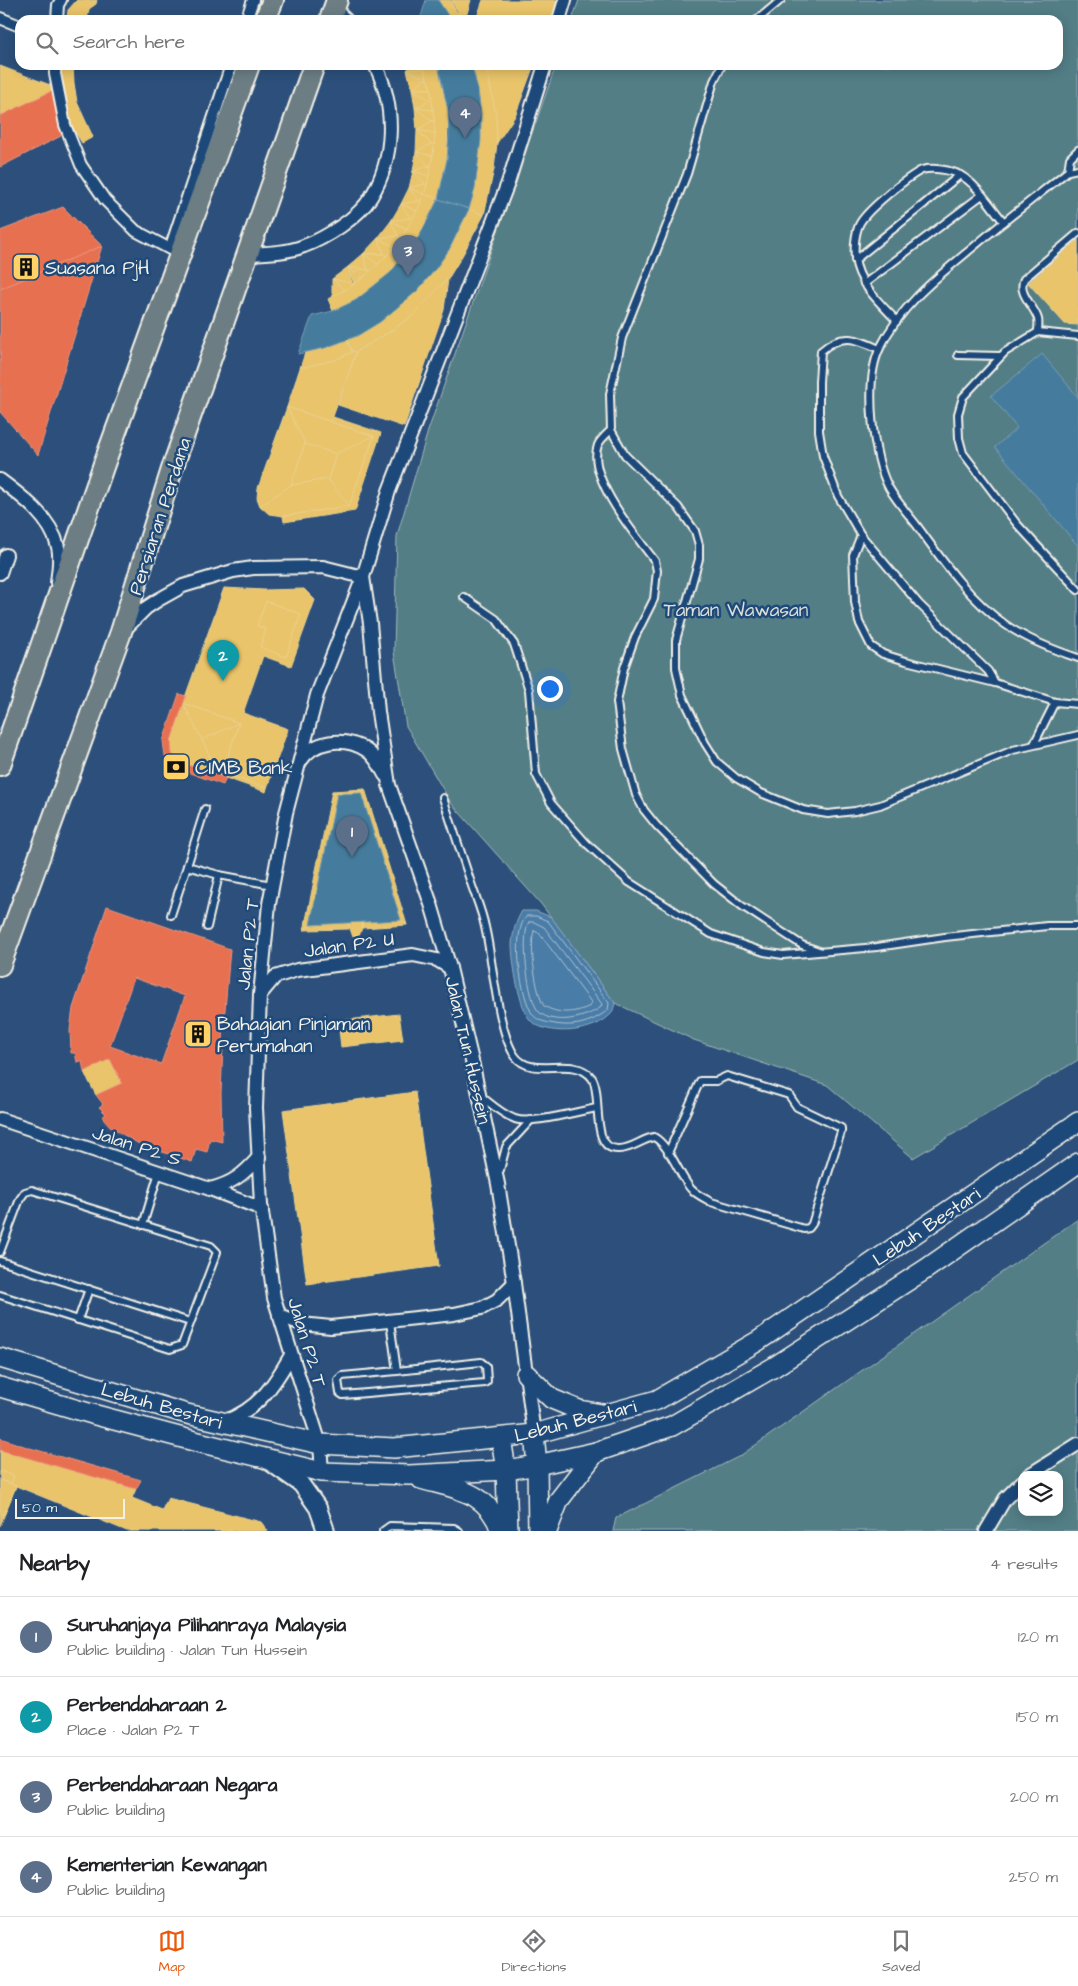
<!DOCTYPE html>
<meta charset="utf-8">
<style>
:root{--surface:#fff;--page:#f2f2f2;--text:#202124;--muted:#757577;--line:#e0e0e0;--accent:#ea580c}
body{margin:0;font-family:"Architects Daughter",sans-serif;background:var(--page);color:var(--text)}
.controls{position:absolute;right:15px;bottom:15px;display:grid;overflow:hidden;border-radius:10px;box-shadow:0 2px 12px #0003}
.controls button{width:45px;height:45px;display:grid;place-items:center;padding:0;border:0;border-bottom:1px solid var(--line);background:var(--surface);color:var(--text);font:25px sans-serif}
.scale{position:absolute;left:15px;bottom:12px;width:110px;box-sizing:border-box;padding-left:5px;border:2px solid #f4f1e8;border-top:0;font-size:14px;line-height:18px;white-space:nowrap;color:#f4f1e8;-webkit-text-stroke:4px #1f4a7a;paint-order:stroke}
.you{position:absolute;left:549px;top:688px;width:18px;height:18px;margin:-12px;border:4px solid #fff;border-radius:50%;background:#1a73e8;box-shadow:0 0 0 8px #1a73e833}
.badge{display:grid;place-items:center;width:32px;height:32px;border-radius:50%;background:var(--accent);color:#fff;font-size:16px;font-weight:700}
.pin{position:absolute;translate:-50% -41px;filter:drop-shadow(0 1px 2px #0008)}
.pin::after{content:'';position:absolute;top:26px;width:18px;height:15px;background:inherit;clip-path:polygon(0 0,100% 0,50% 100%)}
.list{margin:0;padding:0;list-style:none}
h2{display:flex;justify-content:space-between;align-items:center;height:65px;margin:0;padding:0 20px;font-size:21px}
h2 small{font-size:16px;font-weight:400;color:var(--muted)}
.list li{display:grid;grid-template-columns:32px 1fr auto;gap:15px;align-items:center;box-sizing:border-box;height:80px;padding:0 20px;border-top:1px solid var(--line)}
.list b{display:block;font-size:19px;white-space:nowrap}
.list p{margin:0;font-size:16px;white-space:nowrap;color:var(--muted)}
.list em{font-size:16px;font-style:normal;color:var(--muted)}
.icon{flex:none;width:28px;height:28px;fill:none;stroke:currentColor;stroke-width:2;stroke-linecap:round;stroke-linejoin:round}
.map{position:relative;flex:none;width:1078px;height:1531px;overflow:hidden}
.search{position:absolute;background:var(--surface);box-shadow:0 2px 12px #0003;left:15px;right:15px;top:15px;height:55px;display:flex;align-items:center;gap:12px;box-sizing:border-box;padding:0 18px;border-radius:15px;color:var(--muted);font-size:19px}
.sheet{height:385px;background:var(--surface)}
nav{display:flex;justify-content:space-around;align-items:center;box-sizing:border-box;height:70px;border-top:1px solid var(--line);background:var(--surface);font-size:14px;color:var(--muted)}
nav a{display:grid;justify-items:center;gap:2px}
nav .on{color:var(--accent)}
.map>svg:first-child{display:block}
.green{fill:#537e86;stroke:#a4b8b7;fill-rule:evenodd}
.water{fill:#497ca7;stroke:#8dabc1}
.homes{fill:#e9c46a;stroke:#ecd290}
.shops{fill:#e76f51;stroke:#eb967e;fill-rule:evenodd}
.public{fill:#457b9d;stroke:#7a9eb4}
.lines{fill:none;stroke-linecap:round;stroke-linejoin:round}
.shore{stroke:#b0c2ce;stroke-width:1}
.service-casing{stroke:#f4f1e8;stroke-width:10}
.pedestrian-casing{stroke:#f4f1e8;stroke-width:14}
.minor-casing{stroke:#f4f1e8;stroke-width:16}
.tertiary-casing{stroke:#f4f1e8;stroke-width:20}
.secondary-casing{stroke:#f4f1e8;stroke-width:22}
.primary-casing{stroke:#f4f1e8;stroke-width:24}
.service{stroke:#1f4a7a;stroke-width:6}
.pedestrian{stroke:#1f4a7a;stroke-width:10}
.minor{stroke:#1f4a7a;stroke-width:12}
.tertiary{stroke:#1f4a7a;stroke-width:16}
.secondary{stroke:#1f4a7a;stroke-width:19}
.primary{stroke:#6c7e84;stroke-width:20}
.labels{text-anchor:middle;stroke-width:5;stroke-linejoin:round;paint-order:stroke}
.poi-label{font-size:19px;fill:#f4f1e8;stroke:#1f4a7a;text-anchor:start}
.street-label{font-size:19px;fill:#f4f1e8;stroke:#1f4a7a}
.park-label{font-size:19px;fill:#dce0d9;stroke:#1f4a7a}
</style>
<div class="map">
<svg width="1078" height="1531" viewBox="0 0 1078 1531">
<rect width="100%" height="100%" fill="#2c507b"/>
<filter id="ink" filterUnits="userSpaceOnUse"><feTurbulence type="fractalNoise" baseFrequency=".02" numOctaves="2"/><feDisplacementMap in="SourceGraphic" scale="10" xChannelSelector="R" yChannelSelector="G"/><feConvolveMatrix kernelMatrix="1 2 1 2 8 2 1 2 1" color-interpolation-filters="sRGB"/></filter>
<g filter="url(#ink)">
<g class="green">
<path d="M579,0H1078V1060L913,1158L827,1085L694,1040L615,1003L541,904L451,803L406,726L394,652L397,536L428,431L556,65H1058V20H572Z"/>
<path d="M1078,1219V1531H613L616,1518L740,1456ZM1022,1475H1059V1512H1022Z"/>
</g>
<path class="water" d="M522,911H536L551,917L615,1003C614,1007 613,1011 611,1014C595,1032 551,1037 532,1022C519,1011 512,960 512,944C513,931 516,921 522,911Z"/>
<g class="homes">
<path d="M77,0H97L96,4L89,9L87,20H67L68,10Z"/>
<path d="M438,0H450L456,11L464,20H451Z"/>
<path d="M451,0H471L465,20L460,15Z"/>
<path d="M483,0H558L551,20H476Z"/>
<path d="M59,65H73L74,83L77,102L93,137L82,143L71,125L64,105L60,84Z"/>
<path d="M411,65H422L424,69L407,70Z"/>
<path d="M422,65H438L448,111L447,159L438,199L424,194L431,166L435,133L431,89Z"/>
<path d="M472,65H486L496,115L497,143L494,169L484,215L469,209L475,189L481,140V114Z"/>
<path d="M486,65H534L515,116L497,143L496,115Z"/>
<path d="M0,66L58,88L0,116Z"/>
<path d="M422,69H424L427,79L407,70Z"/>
<path d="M407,70L425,79L412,89Z"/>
<path d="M425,79H427L431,89H412Z"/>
<path d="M412,89H431L432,100H430Z"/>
<path d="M412,89L430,100L415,108Z"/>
<path d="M430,100H432L433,110L415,108Z"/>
<path d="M415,108L433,110L434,121H432Z"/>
<path d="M415,108L432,121L417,130Z"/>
<path d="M432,121H434L435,133L417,130Z"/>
<path d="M417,130L435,133L434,145L431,144Z"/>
<path d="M417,130L431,144L416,152Z"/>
<path d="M431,144L434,145L433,156L416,152Z"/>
<path d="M416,152L433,156L431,166H429Z"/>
<path d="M416,152L429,166L413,171Z"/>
<path d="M429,166H431L429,176L413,171Z"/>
<path d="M413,171L429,176L427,185L425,184Z"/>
<path d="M413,171L425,184L409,188Z"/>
<path d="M425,184L427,185L424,194L409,188Z"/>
<path d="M409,188L419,201L401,204Z"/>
<path d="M409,188L424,194L421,202L419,201Z"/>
<path d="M424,194L438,199L420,235L406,254L390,273L374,287L356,300L333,311L328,299L363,278L386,256L407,229Z"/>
<path d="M419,201L421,202L417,211L401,204Z"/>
<path d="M401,204L410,218L391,221Z"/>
<path d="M401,204L417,211L412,219L410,218Z"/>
<path d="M469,209L484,215L462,256L448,279L411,317L391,331L353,353L347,340L380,322L417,291L434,271L449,250Z"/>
<path d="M410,218L412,219L407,229L391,221Z"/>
<path d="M391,221L398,236L378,238Z"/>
<path d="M391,221L407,229L401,238L398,236Z"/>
<path d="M398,236L401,238L394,247L378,238Z"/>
<path d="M378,238L384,254H363Z"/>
<path d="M378,238L394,247L386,256L384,254Z"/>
<path d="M1078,240V325L1065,324L1028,283Z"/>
<path d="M363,254L368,270L348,267Z"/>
<path d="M363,254L378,264L370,271L368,270Z"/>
<path d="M363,254H384L386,256L378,264Z"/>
<path d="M348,267L352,283L332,279Z"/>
<path d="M348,267L360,277L363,278L354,284Z"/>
<path d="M348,267L368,270L370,271L363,278Z"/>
<path d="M332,279L345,290L333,296L332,293Z"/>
<path d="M332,279L352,283L354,284L345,290Z"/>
<path d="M448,279L444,310L404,427L338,405L356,352L391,331L412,316Z"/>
<path d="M347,340L352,352L335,360L300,368L305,353Z"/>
<path d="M352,352H356L331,422L287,407L300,368L335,360Z"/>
<path d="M287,407L331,422L374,436L336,454L305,444Z"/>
<path d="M287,407L305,444L291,485L260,506L257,498L258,488Z"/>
<path d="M333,417L381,433L355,511L284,522L283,516L349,506L374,436L331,422Z"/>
<path d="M374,436L349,506L328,479L336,454Z"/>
<path d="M305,444L336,454L328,479L291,485Z"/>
<path d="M328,479L349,506L283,516L269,514L260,506L291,485Z"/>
<path d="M224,588L264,590L304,589L315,600L291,666L263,656L243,713L288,729L267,788L222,773L239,723L183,703Z"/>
<path d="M266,601L301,614L286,657L260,647L266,629L257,626Z"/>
<path d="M183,703L239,723L202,740Z"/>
<path d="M183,703L202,740L220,776L185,764L172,754L171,743Z"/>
<path d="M239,723L222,773L220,776L202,740Z"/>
<path d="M222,773L267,788L266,792L220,776Z"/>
<path d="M365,789L407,925L401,920L361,793Z"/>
<path d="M365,789L361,793L337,794L332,791Z"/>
<path d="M332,791L337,794L310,925L304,930Z"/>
<path d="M401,920L407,925L362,928V922Z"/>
<path d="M113,921L123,947L99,1020L98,1039L102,1060L83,1064L79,1045L81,1019Z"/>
<path d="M113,921L219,958L210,966L205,965L208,956L178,946L172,963L123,947Z"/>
<path d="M362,922V928L359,936L353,937L348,923Z"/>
<path d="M348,923L349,929L304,930L310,925Z"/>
<path d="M178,946L208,956L205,965L210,966L203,989L195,986L194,990L166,981Z"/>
<path d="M123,947L172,963L166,981L132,969Z"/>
<path d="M123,947L132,969L129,978L115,973Z"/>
<path d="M219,958L213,1024L211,1131L196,1115L195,1045L203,989L210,966Z"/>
<path d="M115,973L129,978L107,1037L98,1034V1025Z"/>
<path d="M195,986L203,989L197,1027L195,1062L171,1056Z"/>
<path d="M399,1014L403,1040L341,1047L338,1021Z"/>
<path d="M171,1056L195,1062L196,1115L185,1109L177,1128L150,1119L129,1105L144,1064L165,1072Z"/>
<path d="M110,1059L122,1083L96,1095L84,1072Z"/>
<path d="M115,1090L133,1108L145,1117L177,1128L187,1151L134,1132L118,1120L101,1101Z"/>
<path d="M415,1092L439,1266L307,1284L283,1110Z"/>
<path d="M185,1109L194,1127L187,1151L177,1128Z"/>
<path d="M185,1109L196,1115L211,1131L194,1127Z"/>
<path d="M0,1450L136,1489L132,1498L162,1510L168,1498L261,1522L268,1531H127L16,1486L0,1526Z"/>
<path d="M0,1471L14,1476L11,1484L0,1480Z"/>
<path d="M0,1480L16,1486L4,1515L0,1513Z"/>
<path d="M0,1480L16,1486L4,1515L0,1513Z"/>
</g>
<g class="shops">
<path d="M58,88L61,136L0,167V116Z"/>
<path d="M63,207L102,246L0,289V231Z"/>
<path d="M102,246L38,455L0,412V289Z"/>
<path d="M179,694L186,696L171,741L172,754L185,764L226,778L223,785L176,768L170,764L165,756L163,741Z"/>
<path d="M107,906L230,949L224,1022L221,1093L222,1142L210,1139L207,1152L196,1149L192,1162L139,1144L112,1128L102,1117L106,1114L99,1107L103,1104L96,1095L122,1083L110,1059L84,1072L82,1061L77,1062L75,1053H71L70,1030L73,1008ZM134,978L185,996L161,1064L110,1046Z"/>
<path d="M0,1438L30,1448L141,1480L136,1489L0,1450Z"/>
</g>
<g class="public">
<path d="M426,0H438L451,20H420Z"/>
<path d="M438,65H472L478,90L481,114V140L475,189L469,209L438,199L447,159L449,135L448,111Z"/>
<path d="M438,199L469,209L449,250L434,271L417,291L380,322L357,336L325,348L298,354L312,316L333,311L356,300L390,273L420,235Z"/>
<path d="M1042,354L1078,397V546L995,447L1017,428L991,396Z"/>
<path d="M361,793L401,920L310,925L337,794Z"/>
</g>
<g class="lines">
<g class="shore">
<path d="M527,916H536L548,921L609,1003L608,1010C590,1024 572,1028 550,1023C544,1022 537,1020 533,1015C521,999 510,930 527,916Z"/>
<path d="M529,922H534L544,927L602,1004L601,1007C587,1018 554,1026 539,1012C528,1002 520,934 529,922Z"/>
<path d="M534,931L539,933L591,1002L590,1006C576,1013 559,1015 544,1006C536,994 529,945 534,931Z"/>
</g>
<defs>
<g id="service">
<path d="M757,20L781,0"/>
<path d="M722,65L714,81L687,174L622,338L610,394L611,430L625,455L678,507L695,531L699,545V559L676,640V668L682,695L705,743L717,762L736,778L761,793L803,810L828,814L855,811L880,805L1013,750L1078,735"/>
<path d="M1078,169L1068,171C1038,195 1007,219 977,244C940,275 902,303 880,348C864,380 872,457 889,488C897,502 909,515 918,527C944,563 970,600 1006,625C1028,640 1054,650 1078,658"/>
<path d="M1068,171L1070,158L1078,150"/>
<path d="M1078,233L1024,279C1017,294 1034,305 1038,319C1039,323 1038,328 1038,332L1005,352L963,397L958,414L959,438L963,453L1017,524L1078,590"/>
<path d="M855,260L960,175"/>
<path d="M864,284L982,195"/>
<path d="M897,321C880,303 858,284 855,258C854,248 855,234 859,225C865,211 909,176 922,170C932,167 951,170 960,175C976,183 992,208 1004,222"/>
<path d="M1038,332L1078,336"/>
<path d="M879,349C857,339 842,332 821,351L819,382V431L823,456L838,496L861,535L853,555L855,602L859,622L871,646L883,654L906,661L995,683L1055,702L1078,704"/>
<path d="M958,355L1000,356"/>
<path d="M611,430C607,434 600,440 598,445C586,477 636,536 655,561L657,571L654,599L635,637L624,668L617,702L623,749L636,795L644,810L656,825L714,884L742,906L802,945L819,951"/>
<path d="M861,535L919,604L988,671L995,683"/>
<path d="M464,597L496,619L514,644L529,690L536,774L551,803L586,843L629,882L711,934L764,952L783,955L877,947L945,937L1047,926H1078"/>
<path d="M1034,744L1055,702"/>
<path d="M443,798C452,825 461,853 470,880C475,896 482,911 485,927C493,960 497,1030 515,1056C532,1080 574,1054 592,1078C603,1094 589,1151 619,1149C632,1149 642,1139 654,1137C670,1146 679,1175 691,1189C697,1195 704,1198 711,1202L804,1229L809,1228L812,1224L841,1132V1128L797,1107L789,1095L727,1076L716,1081H700L668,1153"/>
<path d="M187,866L205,809"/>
<path d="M171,915L187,866L219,875"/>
<path d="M207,927L219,875L272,885"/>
<path d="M482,1097C492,1105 503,1115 515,1119C531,1125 578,1111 597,1108"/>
<path d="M500,1170L506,1147L531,1120"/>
<path d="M143,1225L159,1172"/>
<path d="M0,1252L20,1199L25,1192L32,1190L211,1246L217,1252L182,1345L170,1349L0,1295"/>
<path d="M0,1261L190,1322"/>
<path d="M78,1320L89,1289"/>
<path d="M390,1322L397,1371L481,1362L486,1366L487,1381L485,1383L343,1395L340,1393L338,1380L342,1376L397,1371"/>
<path d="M383,1531L390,1526L454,1528L459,1531"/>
</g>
<g id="pedestrian">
<path d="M0,18L20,26"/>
<path d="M57,20L58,5L61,0"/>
<path d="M246,20L253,0"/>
<path d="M55,65V74L65,125L81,165L105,200L136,231L170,249L231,65"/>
</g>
<g id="minor">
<path d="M334,9L346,20"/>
<path d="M559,20L565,0"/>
<path d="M247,254C266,253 286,253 304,246C326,238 359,217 371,197C395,157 396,106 375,65"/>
<path d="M0,480C23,497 51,518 58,547C61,558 58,572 57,583"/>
<path d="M0,573L6,555"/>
<path d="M363,577L370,623L378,712L389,785L431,904L450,968L472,1061L498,1184L514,1283L534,1434"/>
<path d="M124,630L146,608L158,600L183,586L233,571L253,568L323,567L363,577"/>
<path d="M300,762C313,740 344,736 366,750C375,756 380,765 385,775"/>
<path d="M260,995L275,977L297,970L413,955L437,960L450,968"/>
<path d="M0,1119L210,1189L262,1209"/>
<path d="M210,1189C233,1183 243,1175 259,1157"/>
<path d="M279,1315L301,1324L331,1327L454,1314L482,1308L497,1300L514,1283"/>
<path d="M223,1422C258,1410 274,1385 291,1355"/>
<path d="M322,1472L320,1444L274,1298L261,1205L256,1108L260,995L269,904L286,813L317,695L363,577L389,491L508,183L545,65"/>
<path d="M1029,1475L1078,1444"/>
<path d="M986,1531L1005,1499L1022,1482"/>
</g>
<path id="tertiary" d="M267,1460L301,1484L318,1508L326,1531"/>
<g id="secondary">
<path d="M0,1358L187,1414L320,1444L394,1448L534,1434L657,1400L758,1341L1078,1122"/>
<path d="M526,1374L552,1399L579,1410L602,1414"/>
<path d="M0,1387L92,1414L198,1442L322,1472L409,1475L506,1470L537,1465L596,1452L672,1426L774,1367L926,1269L1078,1163"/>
<path d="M534,1434L537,1465L538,1531"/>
<path d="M501,1438L506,1470L508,1531"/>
<path d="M421,1479C457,1489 488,1491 501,1531"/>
<path d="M547,1531L559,1500L596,1452"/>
</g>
<g id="primary">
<path d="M265,20L273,0"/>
<path d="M330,20L337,0"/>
<path d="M0,765L104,464L249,65"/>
<path d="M0,965L121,632L173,466L314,65"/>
</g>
</defs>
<use href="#service" class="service-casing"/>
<use href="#pedestrian" class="pedestrian-casing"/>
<use href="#minor" class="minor-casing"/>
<use href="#tertiary" class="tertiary-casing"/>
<use href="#secondary" class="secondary-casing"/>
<use href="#primary" class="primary-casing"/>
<use href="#service" class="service"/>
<use href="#pedestrian" class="pedestrian"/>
<use href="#minor" class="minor"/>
<use href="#tertiary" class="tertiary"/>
<use href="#secondary" class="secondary"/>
<use href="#primary" class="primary"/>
</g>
</g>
<defs>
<symbol id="building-square" viewBox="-11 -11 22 22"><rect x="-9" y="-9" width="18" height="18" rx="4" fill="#ffd166" stroke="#1f4a7a"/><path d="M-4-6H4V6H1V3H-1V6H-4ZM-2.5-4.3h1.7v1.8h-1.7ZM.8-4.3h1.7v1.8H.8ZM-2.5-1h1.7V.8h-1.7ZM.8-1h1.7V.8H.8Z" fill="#111"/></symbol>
<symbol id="bank-square" viewBox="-11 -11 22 22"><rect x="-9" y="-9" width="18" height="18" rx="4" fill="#ffd166" stroke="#1f4a7a"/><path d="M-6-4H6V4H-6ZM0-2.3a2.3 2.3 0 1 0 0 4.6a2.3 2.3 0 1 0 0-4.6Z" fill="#111"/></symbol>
</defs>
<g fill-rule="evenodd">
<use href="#building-square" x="10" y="251" width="32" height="32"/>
<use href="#bank-square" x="160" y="751" width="32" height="32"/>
<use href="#building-square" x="182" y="1018" width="32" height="32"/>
</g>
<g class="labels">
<g class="poi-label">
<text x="45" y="274">Suasana PjH</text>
<text x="195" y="774">CIMB Bank</text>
<text x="217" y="1030">Bahagian Pinjaman<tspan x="217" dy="22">Perumahan</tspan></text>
</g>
<g class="street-label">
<text transform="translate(159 516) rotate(-72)" y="7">Persiaran Perdana</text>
<text transform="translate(247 944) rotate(-84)" y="7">Jalan P2 T</text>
<text transform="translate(349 944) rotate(-8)" y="7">Jalan P2 U</text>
<text transform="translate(469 1050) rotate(77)" y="7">Jalan Tun Hussein</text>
<text transform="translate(137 1145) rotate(18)" y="7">Jalan P2 S</text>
<text transform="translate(926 1226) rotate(-34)" y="7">Lebuh Bestari</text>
<text transform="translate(308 1342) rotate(73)" y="7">Jalan P2 T</text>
<text transform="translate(162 1405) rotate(16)" y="7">Lebuh Bestari</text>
<text transform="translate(575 1420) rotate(-14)" y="7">Lebuh Bestari</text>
</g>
<g class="park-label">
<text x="736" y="616">Taman Wawasan</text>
</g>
</g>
</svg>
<div class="controls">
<button><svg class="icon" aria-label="layers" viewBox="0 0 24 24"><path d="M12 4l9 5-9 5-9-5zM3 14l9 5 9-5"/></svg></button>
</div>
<div class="scale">50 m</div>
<div class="you"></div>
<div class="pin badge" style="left:352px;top:857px;background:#5c6f8a">1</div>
<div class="pin badge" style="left:223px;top:681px;background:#0f9aa8">2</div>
<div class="pin badge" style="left:408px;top:276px;background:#5c6f8a">3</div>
<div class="pin badge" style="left:465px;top:138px;background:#5c6f8a">4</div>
<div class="search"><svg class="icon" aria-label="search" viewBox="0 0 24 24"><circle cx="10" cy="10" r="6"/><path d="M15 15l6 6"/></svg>Search here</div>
</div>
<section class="sheet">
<h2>Nearby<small>4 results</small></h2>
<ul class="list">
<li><span class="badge" style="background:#5c6f8a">1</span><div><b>Suruhanjaya Pilihanraya Malaysia</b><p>Public building · Jalan Tun Hussein</p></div><em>120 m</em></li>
<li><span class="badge" style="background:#0f9aa8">2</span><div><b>Perbendaharaan 2</b><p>Place · Jalan P2 T</p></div><em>150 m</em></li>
<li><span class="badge" style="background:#5c6f8a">3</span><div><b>Perbendaharaan Negara</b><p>Public building</p></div><em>200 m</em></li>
<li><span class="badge" style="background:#5c6f8a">4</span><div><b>Kementerian Kewangan</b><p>Public building</p></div><em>250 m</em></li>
</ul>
</section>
<nav>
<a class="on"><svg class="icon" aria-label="map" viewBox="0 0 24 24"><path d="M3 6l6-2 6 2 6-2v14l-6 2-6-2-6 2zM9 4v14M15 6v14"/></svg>Map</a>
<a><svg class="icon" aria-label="directions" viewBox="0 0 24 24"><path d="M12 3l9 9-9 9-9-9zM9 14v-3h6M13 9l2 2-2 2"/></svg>Directions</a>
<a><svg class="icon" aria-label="saved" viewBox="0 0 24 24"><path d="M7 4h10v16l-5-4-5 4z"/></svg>Saved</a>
</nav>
